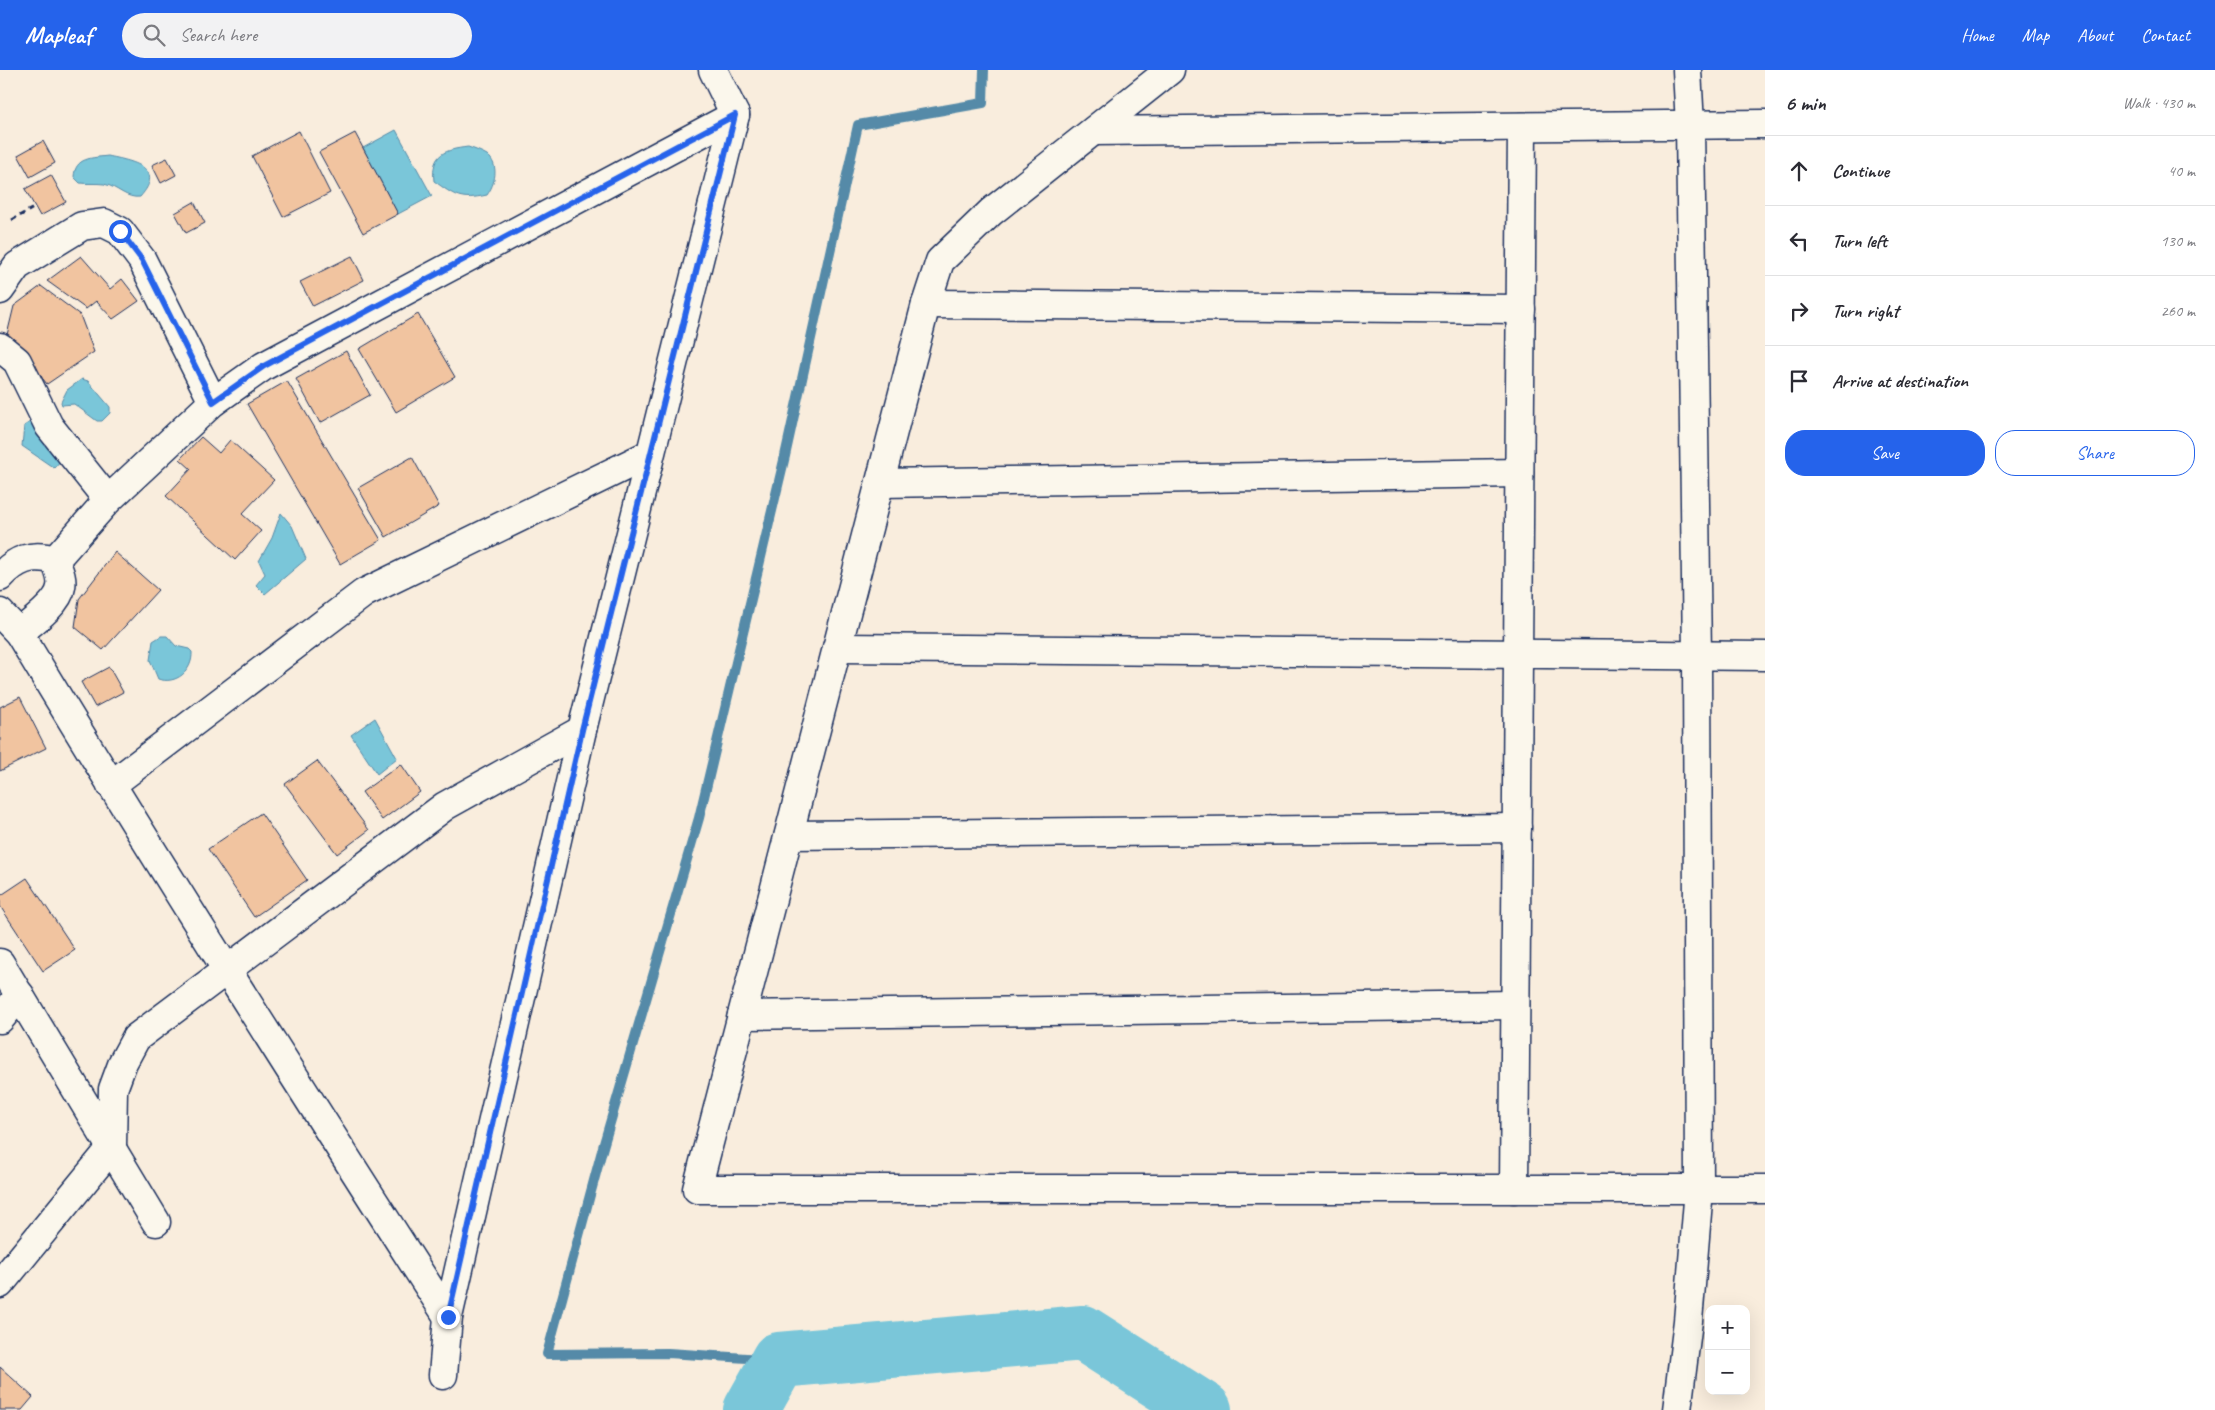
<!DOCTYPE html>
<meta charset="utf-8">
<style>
:root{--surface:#fff;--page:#f2f2f3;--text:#2b2b33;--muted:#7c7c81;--line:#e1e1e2;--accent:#2563eb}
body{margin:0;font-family:Caveat,sans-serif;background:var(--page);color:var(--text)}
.controls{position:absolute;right:15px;bottom:15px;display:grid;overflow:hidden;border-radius:10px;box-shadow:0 5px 20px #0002}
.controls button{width:45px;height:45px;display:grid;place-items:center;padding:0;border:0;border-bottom:1px solid var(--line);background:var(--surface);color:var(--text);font:25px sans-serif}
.stop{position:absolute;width:15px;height:15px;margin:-11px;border:4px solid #2563eb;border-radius:50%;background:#fff}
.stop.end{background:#2563eb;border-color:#fff;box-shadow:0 1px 5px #0008}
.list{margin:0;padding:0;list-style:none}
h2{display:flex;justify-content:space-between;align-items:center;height:65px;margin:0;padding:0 20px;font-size:21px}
h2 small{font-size:16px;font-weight:400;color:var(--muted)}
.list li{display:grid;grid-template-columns:32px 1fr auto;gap:15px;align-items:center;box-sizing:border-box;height:70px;padding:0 20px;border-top:1px solid var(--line)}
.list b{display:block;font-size:19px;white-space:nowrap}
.list em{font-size:16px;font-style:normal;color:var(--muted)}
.actions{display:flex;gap:10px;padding:15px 20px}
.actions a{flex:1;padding:11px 0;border:1px solid var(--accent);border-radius:20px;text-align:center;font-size:18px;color:var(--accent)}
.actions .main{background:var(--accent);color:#fff}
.icon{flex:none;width:28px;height:28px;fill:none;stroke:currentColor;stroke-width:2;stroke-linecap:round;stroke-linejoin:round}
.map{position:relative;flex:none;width:1765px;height:1340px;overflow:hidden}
header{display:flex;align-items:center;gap:30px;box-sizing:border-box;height:70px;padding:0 25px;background:var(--accent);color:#fff}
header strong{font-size:24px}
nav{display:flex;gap:28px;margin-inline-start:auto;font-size:18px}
.search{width:350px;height:45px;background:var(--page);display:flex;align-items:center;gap:12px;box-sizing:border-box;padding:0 18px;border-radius:28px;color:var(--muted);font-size:19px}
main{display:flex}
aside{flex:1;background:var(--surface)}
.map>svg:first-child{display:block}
.water{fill:#7ac6d9;stroke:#548aa8}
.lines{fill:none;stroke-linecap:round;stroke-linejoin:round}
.stream{stroke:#548aa8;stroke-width:10}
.river{stroke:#7ac6d9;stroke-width:56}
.building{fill:#f1c4a0;stroke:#1b2f5e}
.minor-casing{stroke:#1b2f5e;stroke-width:31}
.path{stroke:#1b2f5e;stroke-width:3;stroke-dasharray:5 4;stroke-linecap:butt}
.minor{stroke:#fbf7ec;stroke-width:28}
.route{stroke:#2563eb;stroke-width:6}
</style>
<header>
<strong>Mapleaf</strong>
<div class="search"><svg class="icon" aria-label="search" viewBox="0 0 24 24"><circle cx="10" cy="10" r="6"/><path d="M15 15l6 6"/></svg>Search here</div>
<nav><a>Home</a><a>Map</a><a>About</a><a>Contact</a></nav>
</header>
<main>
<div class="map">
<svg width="1765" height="1340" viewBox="0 0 1765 1340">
<rect width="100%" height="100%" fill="#f9eddd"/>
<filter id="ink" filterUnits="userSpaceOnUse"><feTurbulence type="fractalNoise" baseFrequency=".02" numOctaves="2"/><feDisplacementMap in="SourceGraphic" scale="10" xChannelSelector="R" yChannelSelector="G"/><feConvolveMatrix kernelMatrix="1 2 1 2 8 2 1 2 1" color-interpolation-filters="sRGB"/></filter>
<g filter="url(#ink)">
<g class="water">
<path d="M396,60L432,126L398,144L363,78Z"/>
<path d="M468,77C474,79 482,82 487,85C500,95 495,114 487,125C460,131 455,126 434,111C431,83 445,80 468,77Z"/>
<path d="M108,86C131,91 167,97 140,127C126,129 118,117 104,114C96,113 88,114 80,113L74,107C75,87 92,88 108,86Z"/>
<path d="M82,309L88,311L110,337V343L102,351H97L74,334L62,335L61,332L67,320Z"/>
<path d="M33,350L62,389L54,398L22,376L24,356Z"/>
<path d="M281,443L292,456L306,489L265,524L256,515L265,504L259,491L272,468Z"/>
<path d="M161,566H167L176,576L189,579L192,582C193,601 176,615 158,609L150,590L153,571Z"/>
<path d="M375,648L397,688L377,704L351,665Z"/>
</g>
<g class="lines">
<path class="stream" d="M779,1290L668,1283L547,1284L603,1077L699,748L785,386L858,55L983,33L984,0"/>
<path class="river" d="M751,1340L779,1290L1083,1263L1204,1340"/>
</g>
<g class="building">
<path d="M299,61L330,123L283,147L252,86Z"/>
<path d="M355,63L398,144L363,163L319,82Z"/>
<path d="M43,71L55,93L30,107L18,85Z"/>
<path d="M167,88L176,105L161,113L152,95Z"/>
<path d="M51,105L66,132L40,146L25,119Z"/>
<path d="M194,132L205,153L186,163L175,143Z"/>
<path d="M81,186L110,219L122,209L139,231L113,249L96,231L86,239L47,211Z"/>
<path d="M352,186L364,210L313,236L300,212Z"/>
<path d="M41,216L80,245L94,282L47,314L7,265L14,236Z"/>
<path d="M418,244L455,307L396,342L359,279Z"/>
<path d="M346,281L370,325L320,353L296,309Z"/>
<path d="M287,311L381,470L340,494L247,334Z"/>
<path d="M201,367L219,383L230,370L274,410L242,444L261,461L235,490L166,426L191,399L180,389Z"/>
<path d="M412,387L439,436L386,467L358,418Z"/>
<path d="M115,482L158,520L103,580L75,557L79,529Z"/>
<path d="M109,597L123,622L95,637L81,612Z"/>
<path d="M20,627L46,678L0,701V637Z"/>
<path d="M317,691L369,760L337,784L285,714Z"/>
<path d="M401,694L420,722L382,750L362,722Z"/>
<path d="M261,743L307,810L254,847L208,779Z"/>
<path d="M27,808L75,880L43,901L0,836V826Z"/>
<path d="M0,1297L33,1327L22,1340H0Z"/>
</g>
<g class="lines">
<defs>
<g id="minor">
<path d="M1170,0L991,142L940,191L926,234L697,1119H1765"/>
<path d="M1094,61L1765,54"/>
<path d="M0,220L17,196L82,156L104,153L120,161L142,190L213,332"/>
<path d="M926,234L1521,239"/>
<path d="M0,277L17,291L49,356L108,430"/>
<path d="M880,413L1519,403"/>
<path d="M55,490L108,430L213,332L264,296L735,45"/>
<path d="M0,507C16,489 32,483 55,490"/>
<path d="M0,543L19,563C158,794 303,1021 448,1247"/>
<path d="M19,563C31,553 59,533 61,517C63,508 58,499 55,490"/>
<path d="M837,578L1765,586"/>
<path d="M111,715L364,523L650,384"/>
<path d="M789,765L1517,758"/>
<path d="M0,893L156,1152"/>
<path d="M742,945L1515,935"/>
<path d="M0,949L20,925"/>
<path d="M1514,1119L1522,57"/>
<path d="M0,1214L112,1077L113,1019L123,992L136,968L445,736L582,660"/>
<path d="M443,1305L448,1247L582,660L735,45L713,0"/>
<path d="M1677,1340L1688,1251L1699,1119L1697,586L1690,55L1687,0"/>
</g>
</defs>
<use href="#minor" class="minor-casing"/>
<path class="path" d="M12,150L35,137"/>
<use href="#minor" class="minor"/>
</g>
</g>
<g class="lines" filter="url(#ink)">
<path class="route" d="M120,161L142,190L213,332L264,296L735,45L582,660L448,1247"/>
</g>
</svg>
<div class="controls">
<button>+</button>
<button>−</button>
</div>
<div class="stop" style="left:120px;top:161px"></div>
<div class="stop end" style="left:448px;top:1247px"></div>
</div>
<aside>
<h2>6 min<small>Walk · 430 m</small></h2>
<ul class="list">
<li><svg class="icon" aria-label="ahead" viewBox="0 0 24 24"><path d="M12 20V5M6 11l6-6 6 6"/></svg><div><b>Continue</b></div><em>40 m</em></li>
<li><svg class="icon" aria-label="left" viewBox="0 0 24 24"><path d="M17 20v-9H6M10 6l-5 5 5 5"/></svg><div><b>Turn left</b></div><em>130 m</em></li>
<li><svg class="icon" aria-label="right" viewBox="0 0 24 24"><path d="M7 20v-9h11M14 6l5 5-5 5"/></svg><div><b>Turn right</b></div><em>260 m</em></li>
<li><svg class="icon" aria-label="arrive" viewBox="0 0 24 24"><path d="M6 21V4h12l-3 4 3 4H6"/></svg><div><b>Arrive at destination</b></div></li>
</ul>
<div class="actions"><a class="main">Save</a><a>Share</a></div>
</aside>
</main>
